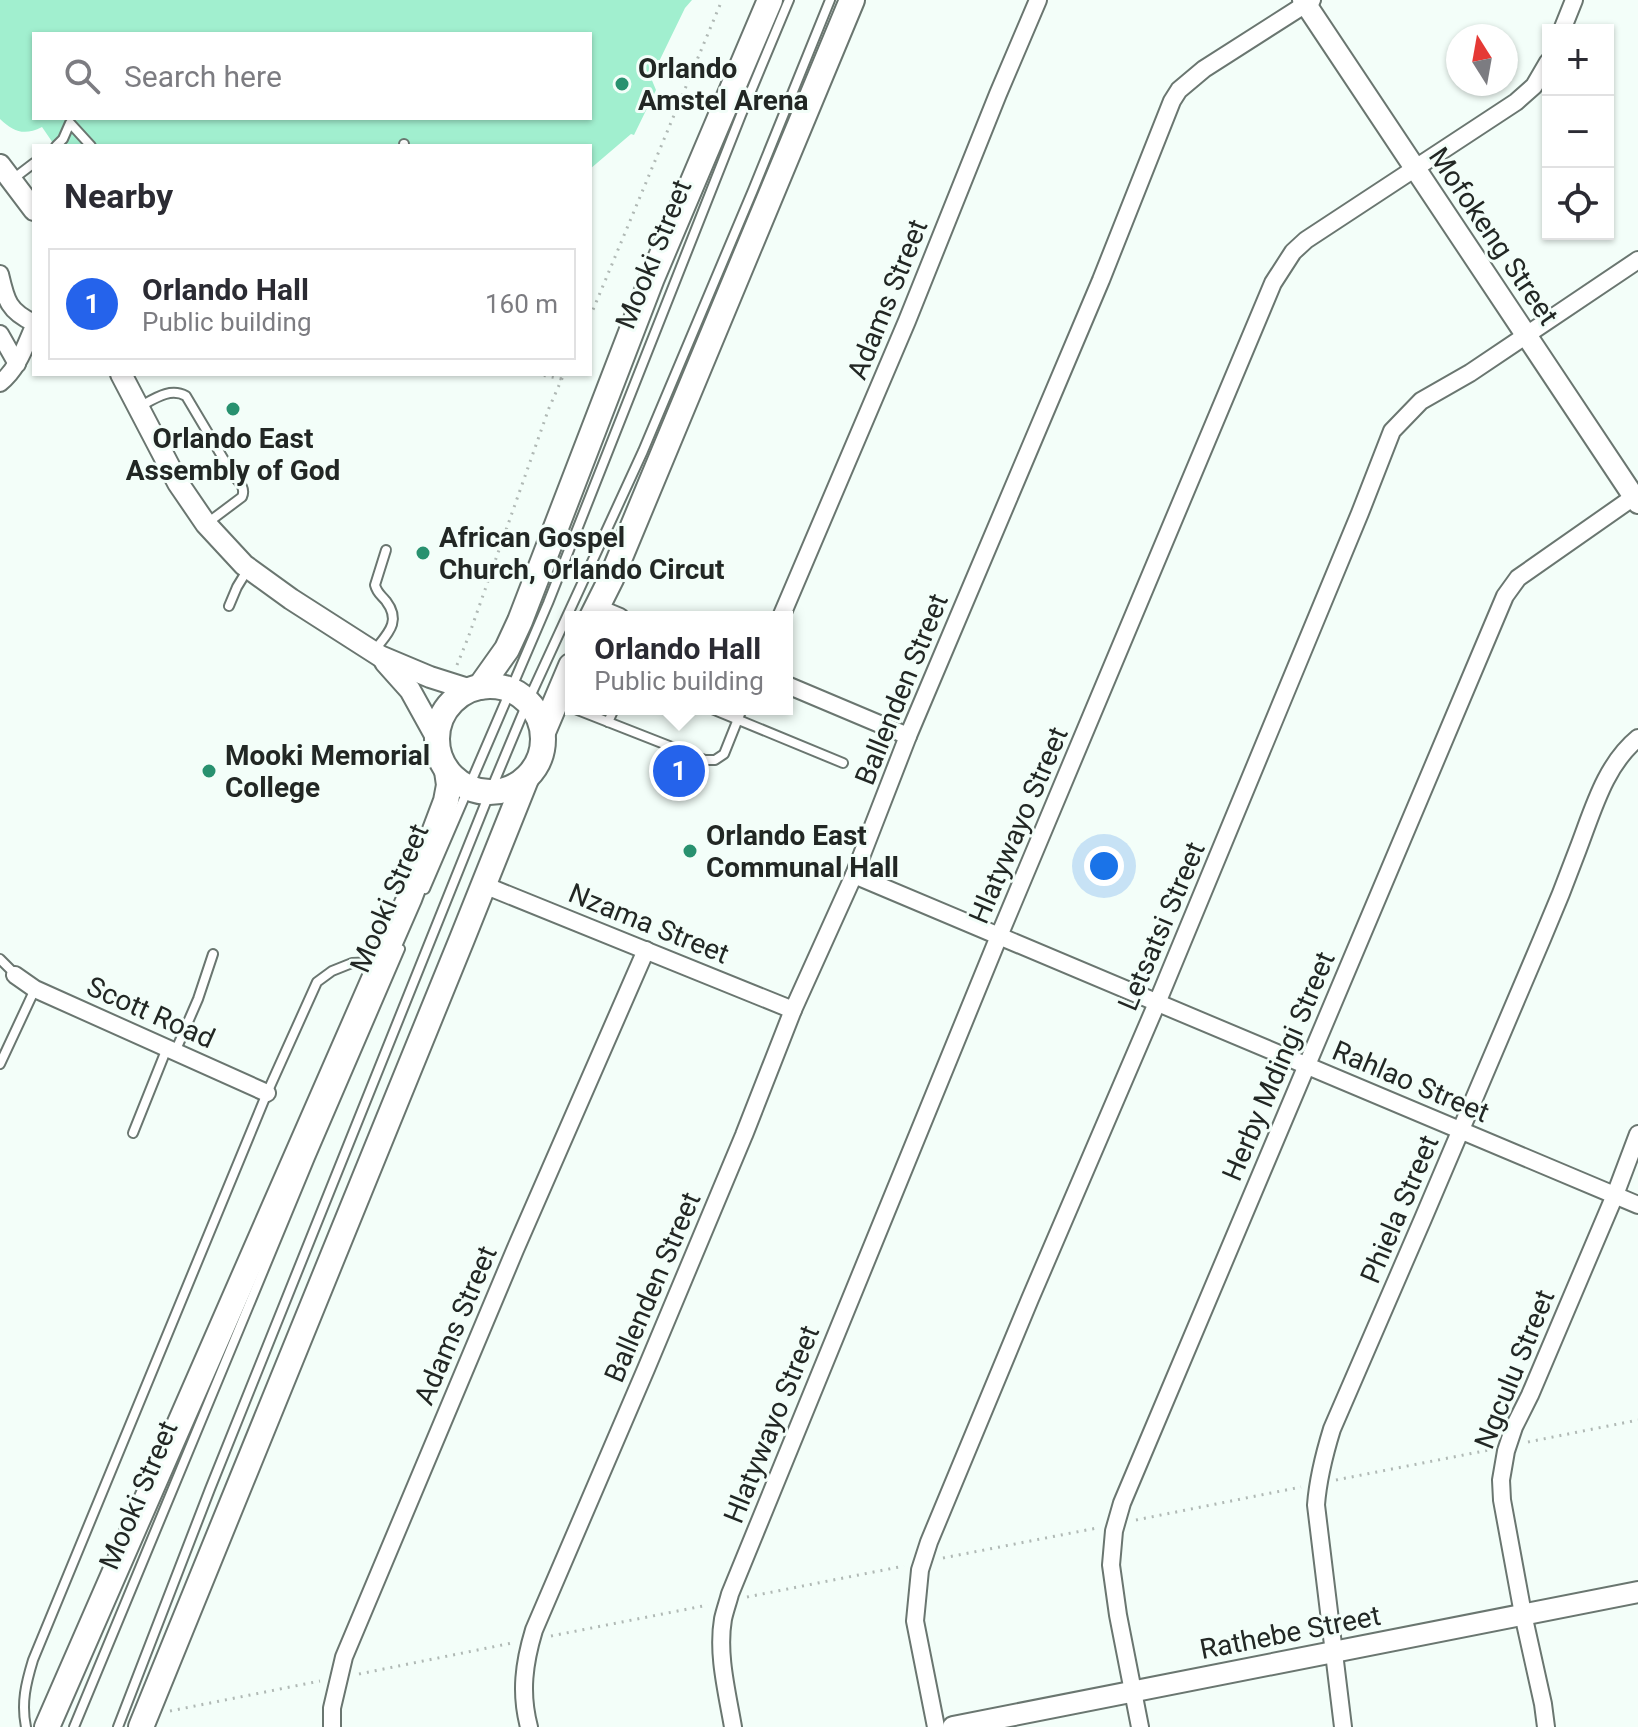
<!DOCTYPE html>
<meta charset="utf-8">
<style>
:root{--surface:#fff;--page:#f2f2f3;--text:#2b2b33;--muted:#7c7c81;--line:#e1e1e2;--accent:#2563eb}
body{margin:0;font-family:Roboto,sans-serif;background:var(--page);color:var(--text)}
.controls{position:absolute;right:24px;top:24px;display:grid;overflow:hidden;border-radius:0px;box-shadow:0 2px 6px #0004}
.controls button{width:72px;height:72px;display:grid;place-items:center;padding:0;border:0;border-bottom:2px solid var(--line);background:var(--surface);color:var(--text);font:40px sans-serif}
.compass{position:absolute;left:1446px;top:24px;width:72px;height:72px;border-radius:50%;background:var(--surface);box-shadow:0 2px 6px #0004;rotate:349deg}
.you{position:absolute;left:1104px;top:866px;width:28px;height:28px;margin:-20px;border:6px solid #fff;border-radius:50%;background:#1a73e8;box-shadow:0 0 0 12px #1a73e833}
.badge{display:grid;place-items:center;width:52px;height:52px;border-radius:50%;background:var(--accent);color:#fff;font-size:26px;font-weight:700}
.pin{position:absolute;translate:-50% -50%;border:4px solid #fff;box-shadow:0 2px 8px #0006}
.popup{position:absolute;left:565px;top:611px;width:228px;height:104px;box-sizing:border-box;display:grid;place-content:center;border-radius:0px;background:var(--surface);filter:drop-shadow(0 2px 6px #0005);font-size:26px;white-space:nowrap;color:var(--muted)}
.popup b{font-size:30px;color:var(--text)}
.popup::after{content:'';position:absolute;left:50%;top:100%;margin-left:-16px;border:16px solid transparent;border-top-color:var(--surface)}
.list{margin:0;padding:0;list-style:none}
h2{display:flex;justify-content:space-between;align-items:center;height:104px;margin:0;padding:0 32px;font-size:34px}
h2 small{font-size:26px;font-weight:400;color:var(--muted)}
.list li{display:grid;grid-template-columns:52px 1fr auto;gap:24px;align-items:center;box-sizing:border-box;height:112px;margin:0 16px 16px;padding:0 16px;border:2px solid var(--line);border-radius:0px}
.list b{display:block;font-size:30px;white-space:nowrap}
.list p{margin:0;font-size:26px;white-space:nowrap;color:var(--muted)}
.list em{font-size:26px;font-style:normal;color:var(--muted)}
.icon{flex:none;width:44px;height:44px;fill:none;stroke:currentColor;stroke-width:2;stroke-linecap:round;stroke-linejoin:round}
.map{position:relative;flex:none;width:1638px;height:1727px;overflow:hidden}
.search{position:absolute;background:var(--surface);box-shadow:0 2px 6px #0004;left:32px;top:32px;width:560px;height:88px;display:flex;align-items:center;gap:20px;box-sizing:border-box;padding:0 28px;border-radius:0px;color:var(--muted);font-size:30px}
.panel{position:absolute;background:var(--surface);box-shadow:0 2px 6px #0004;left:32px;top:144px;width:560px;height:232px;border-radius:0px}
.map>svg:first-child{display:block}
.green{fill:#a1efcf;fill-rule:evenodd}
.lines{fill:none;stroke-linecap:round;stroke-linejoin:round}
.service-casing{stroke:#6a7670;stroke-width:12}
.minor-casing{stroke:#6a7670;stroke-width:20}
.tertiary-casing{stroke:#6a7670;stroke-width:24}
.secondary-casing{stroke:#6a7670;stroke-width:28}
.path{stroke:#b0b9b5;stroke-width:3;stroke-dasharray:2 6;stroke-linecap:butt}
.service{stroke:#fff;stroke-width:8}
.minor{stroke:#fff;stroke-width:16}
.tertiary{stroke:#fff;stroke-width:20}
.secondary{stroke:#fff;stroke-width:24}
.poi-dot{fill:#28916f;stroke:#f3fef9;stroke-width:3}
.labels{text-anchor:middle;stroke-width:6;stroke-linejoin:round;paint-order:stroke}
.poi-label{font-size:28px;font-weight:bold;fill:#222724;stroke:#f3fef9;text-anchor:start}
.street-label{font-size:28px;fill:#222724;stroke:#f3fef9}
</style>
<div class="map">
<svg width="1638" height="1727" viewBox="0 0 1638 1727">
<rect width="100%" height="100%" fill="#f3fef9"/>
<path class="green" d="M0,0H692L685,8L651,78L656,90L634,135L631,134L590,169V146H55L42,127C24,136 14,132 0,119ZM34,34H590V118H34Z"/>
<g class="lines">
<defs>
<g id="service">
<path d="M404,144V146"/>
<path d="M56,146L63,139L70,123L91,146"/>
<path d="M13,179L34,163"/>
<path d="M139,407C154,399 170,387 186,396L233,475C239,482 246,488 242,497L206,524"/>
<path d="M229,606L237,587L248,569"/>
<path d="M374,651C387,634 402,622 386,601C381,595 377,593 375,585L386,550"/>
<path d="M575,709L705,760H715L724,754L742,709"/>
<path d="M712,709L843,763"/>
<path d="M608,722L614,709"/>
<path d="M425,889L548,603L741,115L789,0"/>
<path d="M0,959L15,974"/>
<path d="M175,1052L198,999L213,954"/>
<path d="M0,1064L35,989"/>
<path d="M133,1133L167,1048"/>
<path d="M26,1727C21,1703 26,1683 33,1660L267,1093L317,982L332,971L352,963L376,962"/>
<path d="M74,1727L310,1158L400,949"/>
<path d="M118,1727L210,1489L490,792L528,701L643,451L753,190L830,0"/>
</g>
<g id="minor">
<path d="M1562,30L1574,0"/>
<path d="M0,274C6,300 8,311 34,323"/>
<path d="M0,334L17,364"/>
<path d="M0,383C18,369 25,346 34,326"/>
<path d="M596,607L620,617"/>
<path d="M781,617L907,321L998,94L1038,0"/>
<path d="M787,685L908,736"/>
<path d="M854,875L1638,1205"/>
<path d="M484,885L793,1010"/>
<path d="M15,975L35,989L267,1093"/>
<path d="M332,1727V1708L344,1657L515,1250L646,950"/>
<path d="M529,1727C520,1693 524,1663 534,1630L646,1369L744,1135L793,1010L854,875L908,736L1101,280L1172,101L1179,90L1204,69L1312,0"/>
<path d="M733,1727C727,1692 717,1654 723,1619C725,1610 728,1602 730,1594L999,936L1273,283L1293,252L1306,240L1516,102L1534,86L1548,62"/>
<path d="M936,1727L915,1621L920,1570L929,1542L1030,1299L1157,1003L1360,513L1392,431L1421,401L1470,373L1638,260"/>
<path d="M1140,1727L1118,1615L1111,1565L1114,1531L1122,1503L1505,596L1518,578L1638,494"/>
<path d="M1343,1727L1316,1505C1318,1478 1324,1455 1332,1429C1403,1266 1473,1103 1542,939C1555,909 1567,879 1578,849C1593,810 1605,765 1638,738"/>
<path d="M1546,1727L1543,1704L1523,1614L1502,1500L1501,1480L1506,1451L1514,1427L1530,1395L1615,1195L1638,1134"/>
</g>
<g id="tertiary">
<path d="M1303,0L1638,503"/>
<path d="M0,165L34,210"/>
<path d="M121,374L178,483L206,524L244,565L291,599L380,656L430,677L471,690"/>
<path d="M385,662L410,690L436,737"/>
<path d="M953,1727L1638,1592"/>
</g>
<g id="secondary">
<path d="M592,617L611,579L852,0"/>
<circle cx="490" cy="739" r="53"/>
<path d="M480,687L507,649L520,621L652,278L770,0"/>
<path d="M543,732L571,666"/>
<path d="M47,1727L409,899L446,801L449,785L447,771"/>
<path d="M141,1727L462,939L526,779"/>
</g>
</defs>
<use href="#service" class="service-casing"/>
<use href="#minor" class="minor-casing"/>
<use href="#tertiary" class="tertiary-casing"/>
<use href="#secondary" class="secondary-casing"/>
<g class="path">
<path d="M590,317L722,0"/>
<path d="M536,374L562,379"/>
<path d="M457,665L468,638L549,408L564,374"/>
<path d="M1528,1442L1638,1420"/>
<path d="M1336,1480L1489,1450"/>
<path d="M1136,1520L1301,1487"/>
<path d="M943,1558L1097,1528"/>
<path d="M747,1597L904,1566"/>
<path d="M551,1636L708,1605"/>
<path d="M359,1674L512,1643"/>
<path d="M170,1711L320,1681"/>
</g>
<use href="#service" class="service"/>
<use href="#minor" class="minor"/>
<use href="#tertiary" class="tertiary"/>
<use href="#secondary" class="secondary"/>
</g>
<g class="poi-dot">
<circle cx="622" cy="84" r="8"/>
<circle cx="233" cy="409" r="8"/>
<circle cx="423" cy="553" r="8"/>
<circle cx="209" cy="771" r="8"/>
<circle cx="690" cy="851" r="8"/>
</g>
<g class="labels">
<g class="poi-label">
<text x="638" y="78">Orlando<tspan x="638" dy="32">Amstel Arena</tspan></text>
<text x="233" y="448" text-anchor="middle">Orlando East<tspan x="233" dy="32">Assembly of God</tspan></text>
<text x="439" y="547">African Gospel<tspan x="439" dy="32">Church, Orlando Circut</tspan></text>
<text x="225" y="765">Mooki Memorial<tspan x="225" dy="32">College</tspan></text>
<text x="706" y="845">Orlando East<tspan x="706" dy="32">Communal Hall</tspan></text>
</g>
<g class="street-label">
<text transform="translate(1494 236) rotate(56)" y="10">Mofokeng Street</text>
<text transform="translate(653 254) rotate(-68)" y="10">Mooki Street</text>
<text transform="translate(887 299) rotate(-68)" y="10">Adams Street</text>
<text transform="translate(901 689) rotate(-68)" y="10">Ballenden Street</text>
<text transform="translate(1018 825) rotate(-67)" y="10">Hlatywayo Street</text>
<text transform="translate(389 898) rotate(-67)" y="10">Mooki Street</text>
<text transform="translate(649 923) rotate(22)" y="10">Nzama Street</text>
<text transform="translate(1161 926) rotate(-67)" y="10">Letsatsi Street</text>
<text transform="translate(151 1012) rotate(24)" y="10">Scott Road</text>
<text transform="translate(1278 1066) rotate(-67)" y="10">Herby Mdingi Street</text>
<text transform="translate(1411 1081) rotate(23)" y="10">Rahlao Street</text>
<text transform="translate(1399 1209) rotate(-67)" y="10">Phiela Street</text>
<text transform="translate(652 1287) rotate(-67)" y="10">Ballenden Street</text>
<text transform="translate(455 1325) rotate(-67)" y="10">Adams Street</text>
<text transform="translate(1514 1369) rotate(-68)" y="10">Ngculu Street</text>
<text transform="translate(771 1424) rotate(-68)" y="10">Hlatywayo Street</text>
<text transform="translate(138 1495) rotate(-67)" y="10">Mooki Street</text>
<text transform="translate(1290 1632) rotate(-11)" y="10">Rathebe Street</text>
</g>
</g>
</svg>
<div class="controls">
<button>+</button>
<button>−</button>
<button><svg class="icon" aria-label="locate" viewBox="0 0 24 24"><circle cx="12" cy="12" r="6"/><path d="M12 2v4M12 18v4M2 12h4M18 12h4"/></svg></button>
</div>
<svg class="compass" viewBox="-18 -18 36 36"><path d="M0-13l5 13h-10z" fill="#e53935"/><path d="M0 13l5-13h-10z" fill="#7c7c81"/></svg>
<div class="you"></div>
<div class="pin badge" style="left:679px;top:771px">1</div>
<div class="popup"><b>Orlando Hall</b>Public building</div>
<div class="search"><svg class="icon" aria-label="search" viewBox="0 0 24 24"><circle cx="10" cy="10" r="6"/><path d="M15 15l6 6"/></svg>Search here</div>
<section class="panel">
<h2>Nearby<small></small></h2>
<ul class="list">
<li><span class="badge">1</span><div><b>Orlando Hall</b><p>Public building</p></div><em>160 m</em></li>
</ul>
</section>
</div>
